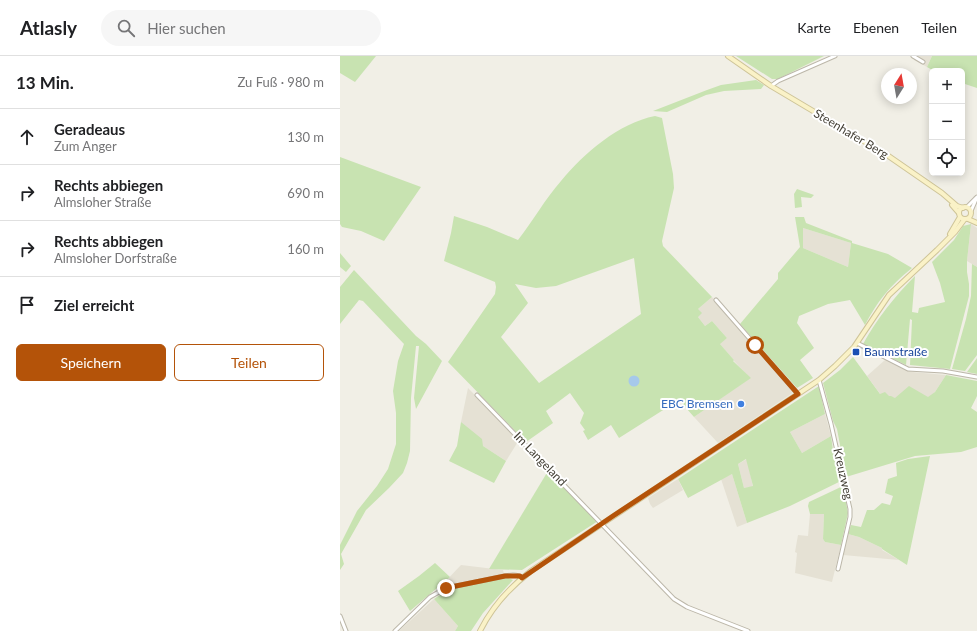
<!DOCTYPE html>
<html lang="de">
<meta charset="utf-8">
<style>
:root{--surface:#fff;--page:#f6f6f6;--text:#202124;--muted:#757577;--line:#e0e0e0;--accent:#b45309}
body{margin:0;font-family:Lato,sans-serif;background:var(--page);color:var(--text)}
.controls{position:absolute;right:12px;top:12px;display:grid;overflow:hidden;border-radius:6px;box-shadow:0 2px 10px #0003}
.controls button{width:36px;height:36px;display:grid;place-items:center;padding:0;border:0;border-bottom:1px solid var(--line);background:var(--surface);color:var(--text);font:20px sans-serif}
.compass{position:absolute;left:541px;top:12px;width:36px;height:36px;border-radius:50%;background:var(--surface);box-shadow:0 2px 10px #0003;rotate:11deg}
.stop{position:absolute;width:12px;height:12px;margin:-9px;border:3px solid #b45309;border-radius:50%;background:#fff}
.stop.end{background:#b45309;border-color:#fff;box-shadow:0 1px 4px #0008}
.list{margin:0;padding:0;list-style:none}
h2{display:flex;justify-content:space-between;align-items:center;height:52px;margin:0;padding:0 16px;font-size:17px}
h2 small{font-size:13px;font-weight:400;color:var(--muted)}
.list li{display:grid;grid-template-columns:26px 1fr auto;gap:12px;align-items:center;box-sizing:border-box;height:56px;padding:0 16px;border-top:1px solid var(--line)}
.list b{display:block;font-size:15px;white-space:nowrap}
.list p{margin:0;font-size:13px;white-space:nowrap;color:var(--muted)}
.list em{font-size:13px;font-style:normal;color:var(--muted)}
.actions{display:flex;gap:8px;padding:12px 16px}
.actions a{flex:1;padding:9px 0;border:1px solid var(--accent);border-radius:6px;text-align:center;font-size:14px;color:var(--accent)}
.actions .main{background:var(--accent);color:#fff}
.icon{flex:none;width:22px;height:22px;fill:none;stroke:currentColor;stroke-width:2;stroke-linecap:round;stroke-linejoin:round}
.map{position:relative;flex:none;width:637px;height:575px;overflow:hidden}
header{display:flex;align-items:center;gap:24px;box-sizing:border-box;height:56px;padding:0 20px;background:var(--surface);border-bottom:1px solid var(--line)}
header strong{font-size:19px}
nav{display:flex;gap:22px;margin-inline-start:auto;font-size:14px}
.search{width:280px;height:36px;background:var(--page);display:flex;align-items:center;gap:10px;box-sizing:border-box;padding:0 14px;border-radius:22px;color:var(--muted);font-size:15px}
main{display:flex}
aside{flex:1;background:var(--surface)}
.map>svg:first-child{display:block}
.residential{fill:#e5e1d4}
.green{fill:#c8e3b1;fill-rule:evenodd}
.water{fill:#a6c9ea}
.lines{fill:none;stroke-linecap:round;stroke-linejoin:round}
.stream{stroke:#a6c9ea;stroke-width:1}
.street-casing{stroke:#bcb7a9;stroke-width:5}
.secondary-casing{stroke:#cec498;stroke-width:6}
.street{stroke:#fff;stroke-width:3}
.secondary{stroke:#faf2c7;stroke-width:4}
.route{stroke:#b45309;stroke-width:5}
.transit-dot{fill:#1a4fb4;stroke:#fff;stroke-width:1.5}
.shop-dot{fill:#3f7fe0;stroke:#fff;stroke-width:1.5}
.labels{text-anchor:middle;stroke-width:4;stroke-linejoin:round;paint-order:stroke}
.street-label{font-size:12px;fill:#433f35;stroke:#fff}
.transit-label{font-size:12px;fill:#164399;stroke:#fff;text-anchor:start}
.shop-label{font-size:12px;fill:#366cbe;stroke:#fff;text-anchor:end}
</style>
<header>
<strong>Atlasly</strong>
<div class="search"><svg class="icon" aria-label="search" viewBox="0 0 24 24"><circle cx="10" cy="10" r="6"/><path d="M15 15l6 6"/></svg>Hier suchen</div>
<nav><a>Karte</a><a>Ebenen</a><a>Teilen</a></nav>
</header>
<main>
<aside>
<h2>13 Min.<small>Zu Fuß · 980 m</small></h2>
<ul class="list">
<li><svg class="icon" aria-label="ahead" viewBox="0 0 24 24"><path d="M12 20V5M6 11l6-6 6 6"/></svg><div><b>Geradeaus</b><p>Zum Anger</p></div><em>130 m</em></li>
<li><svg class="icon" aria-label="right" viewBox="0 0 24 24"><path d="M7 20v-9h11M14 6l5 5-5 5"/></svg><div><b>Rechts abbiegen</b><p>Almsloher Straße</p></div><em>690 m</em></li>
<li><svg class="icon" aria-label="right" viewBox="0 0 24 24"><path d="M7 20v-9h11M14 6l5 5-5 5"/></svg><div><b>Rechts abbiegen</b><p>Almsloher Dorfstraße</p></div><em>160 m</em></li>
<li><svg class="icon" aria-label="arrive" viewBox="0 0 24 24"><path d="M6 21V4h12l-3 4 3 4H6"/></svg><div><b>Ziel erreicht</b></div></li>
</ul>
<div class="actions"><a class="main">Speichern</a><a>Teilen</a></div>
</aside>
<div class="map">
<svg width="637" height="575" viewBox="0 0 637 575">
<rect width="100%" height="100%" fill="#f1efe6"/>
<g class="residential">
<path d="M575,0H592L587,11L574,4Z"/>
<path d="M631,168L637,172V211L627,205Z"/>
<path d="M463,172L511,187L508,211L463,192Z"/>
<path d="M372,241L454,336L378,387L354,361L410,322L393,304H394L379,287L387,282L372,265L365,270L358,261V253Z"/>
<path d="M545,304L563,313L572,316L606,319L595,336L588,342H555L541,339L527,320Z"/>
<path d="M128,332L179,384L166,405L143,390L121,366Z"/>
<path d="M485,358L491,380L462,397L450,376Z"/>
<path d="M407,403L413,431L404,432L398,408Z"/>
<path d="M392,418L407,467L397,471L381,423Z"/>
<path d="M338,423L343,434L313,452L310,448L308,442Z"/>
<path d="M470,458H484L483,483L485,486L501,489L492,526L455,517L457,497L455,496L458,479L468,480Z"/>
<path d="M508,478L519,481L542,492V494L559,504L503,499Z"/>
<path d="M121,509L163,514L164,518L104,530V527Z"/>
<path d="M94,543L118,570L115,575H59Z"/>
</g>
<g class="green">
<path d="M0,0H36L15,26L0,17Z"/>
<path d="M396,0H484L438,23H432Z"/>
<path d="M592,0H637V32L622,27V15H594L587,11Z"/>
<path d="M416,24L424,29L421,33L384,35L366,39L327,56L313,55L367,34L381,29Z"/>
<path d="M315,60L322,62L333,118L334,132L322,185L323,190L372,241L358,253L362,257L358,261L365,270L372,265L387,282L380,288L394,304L393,305L411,322L354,361L339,344L279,382L271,369L248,384L243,375L245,374L240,367L244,357L230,337L206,355L213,367L186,386L108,306L155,238L156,231L155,226L104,205L111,177L114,160L147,171L178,184C193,165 205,143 221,125C244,97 279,67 315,60ZM294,202L301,258L199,327L161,281L188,247L175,228L196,232L216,230Z"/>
<path d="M0,101L81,131L44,185L21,175L2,171L0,168Z"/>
<path d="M457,133L474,139L471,142L461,141L462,151L455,152L454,138Z"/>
<path d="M455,161H464L466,167L512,185V187L548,198L572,212C549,231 539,243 525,269L510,244L488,248L459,260L457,267L474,292L460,304L473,322L457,332L400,268L438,223V217L460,191ZM463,172L511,187L508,211L463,192Z"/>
<path d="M631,168L627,205V216L629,228V240L610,313L570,309L572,264L570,263L566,309L523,288C537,263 554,241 575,220L572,256L578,257L579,252L605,246L600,227L592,206L614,184L623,170Z"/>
<path d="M0,197L11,210L6,216L0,211Z"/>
<path d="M632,208L637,211V299L625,315L612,313L626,263L631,240Z"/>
<path d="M14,214L76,280L86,288L102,305L76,353L74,342L79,290H76L71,342L70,395L67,407L63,417L49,432L26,454L1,498L4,508L0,514V489L17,455L37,430L48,413L56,388V357L53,335L58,305L64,288L23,245L19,244L0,268V231Z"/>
<path d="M513,301L540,338L545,336L549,340H551L555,342L569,330L588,341L595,336L606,319L637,325V340L631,352L637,356V391L621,396L575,400L506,421L497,373L493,365L483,327L500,314Z"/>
<path d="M637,302V318L627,316Z"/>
<path d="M479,330L485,358L450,376L462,397L491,380L493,394L501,425L450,450L407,467L392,418L348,442L338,423ZM406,403L413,430L404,432L398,408Z"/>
<path d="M121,366L142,383L143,390L166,405L154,427L109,405L117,390Z"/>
<path d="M590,400L567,509L542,493V492L519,481L508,478L511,469L521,471L527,454H534L542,447L550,449L553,440L545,437L548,423L557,420L556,407L568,403Z"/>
<path d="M208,415L258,465L182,514L149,513Z"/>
<path d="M503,430L508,457L501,489L485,486L483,483L484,458H470L468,450L469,446Z"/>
<path d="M95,507L110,521L70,555L58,535L79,520Z"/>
<path d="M168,522L173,524L143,557L131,575H115L118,570L94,543C115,528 143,527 168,522Z"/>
</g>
<circle class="water" cx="294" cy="325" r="5.5"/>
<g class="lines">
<g class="stream">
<path d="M521,292L541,301"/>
<path d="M547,304L557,309"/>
</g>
<defs>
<g id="street">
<path d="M573,0L583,6"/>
<path d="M431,30L438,25L495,0"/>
<path d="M627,151L636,142"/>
<path d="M631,155L637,141"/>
<path d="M376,244L458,338"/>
<path d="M517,287L568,313L603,315L637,321"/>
<path d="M479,324L491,368L510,453V461L498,513"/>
<path d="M137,339L334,543L347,551L408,575"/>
<path d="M0,560L6,575"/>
<path d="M55,575L90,541L106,532L165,520C170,519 178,518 182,522"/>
</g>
<g id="secondary">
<path d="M388,0L431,30L547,99L602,137L617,150L623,152"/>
<path d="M612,149L619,157"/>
<circle cx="625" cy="157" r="6"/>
<path d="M628,163L637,167"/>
<path d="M610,178L620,161"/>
<path d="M140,575C152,551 170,531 191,515L479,324L495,310L514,291L549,239L597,194L615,176L624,164"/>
</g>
</defs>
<use href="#street" class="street-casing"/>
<use href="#secondary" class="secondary-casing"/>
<use href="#street" class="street"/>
<use href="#secondary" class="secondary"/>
</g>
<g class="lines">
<path class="route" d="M106,532L165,520H180L182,522L273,460L458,338L415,289"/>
</g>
<rect class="transit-dot" x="512" y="292" width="8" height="8" rx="2"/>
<circle class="shop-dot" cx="401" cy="348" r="4"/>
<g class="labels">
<g class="street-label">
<text transform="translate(511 78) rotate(31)" y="4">Steenhafer Berg</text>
<text transform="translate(200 403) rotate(46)" y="4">Im Langeland</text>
<text transform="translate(503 418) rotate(77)" y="4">Kreuzweg</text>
</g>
<g class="transit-label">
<text x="524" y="300">Baumstraße</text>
</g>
<g class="shop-label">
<text x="393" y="352">EBC Bremsen</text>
</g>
</g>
</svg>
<div class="controls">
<button>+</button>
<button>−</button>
<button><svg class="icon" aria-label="locate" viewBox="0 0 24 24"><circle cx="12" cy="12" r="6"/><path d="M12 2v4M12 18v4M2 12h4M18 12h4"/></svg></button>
</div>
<svg class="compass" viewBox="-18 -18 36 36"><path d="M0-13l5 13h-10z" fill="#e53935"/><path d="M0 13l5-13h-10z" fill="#757577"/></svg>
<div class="stop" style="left:415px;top:289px"></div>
<div class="stop end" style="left:106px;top:532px"></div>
</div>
</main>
